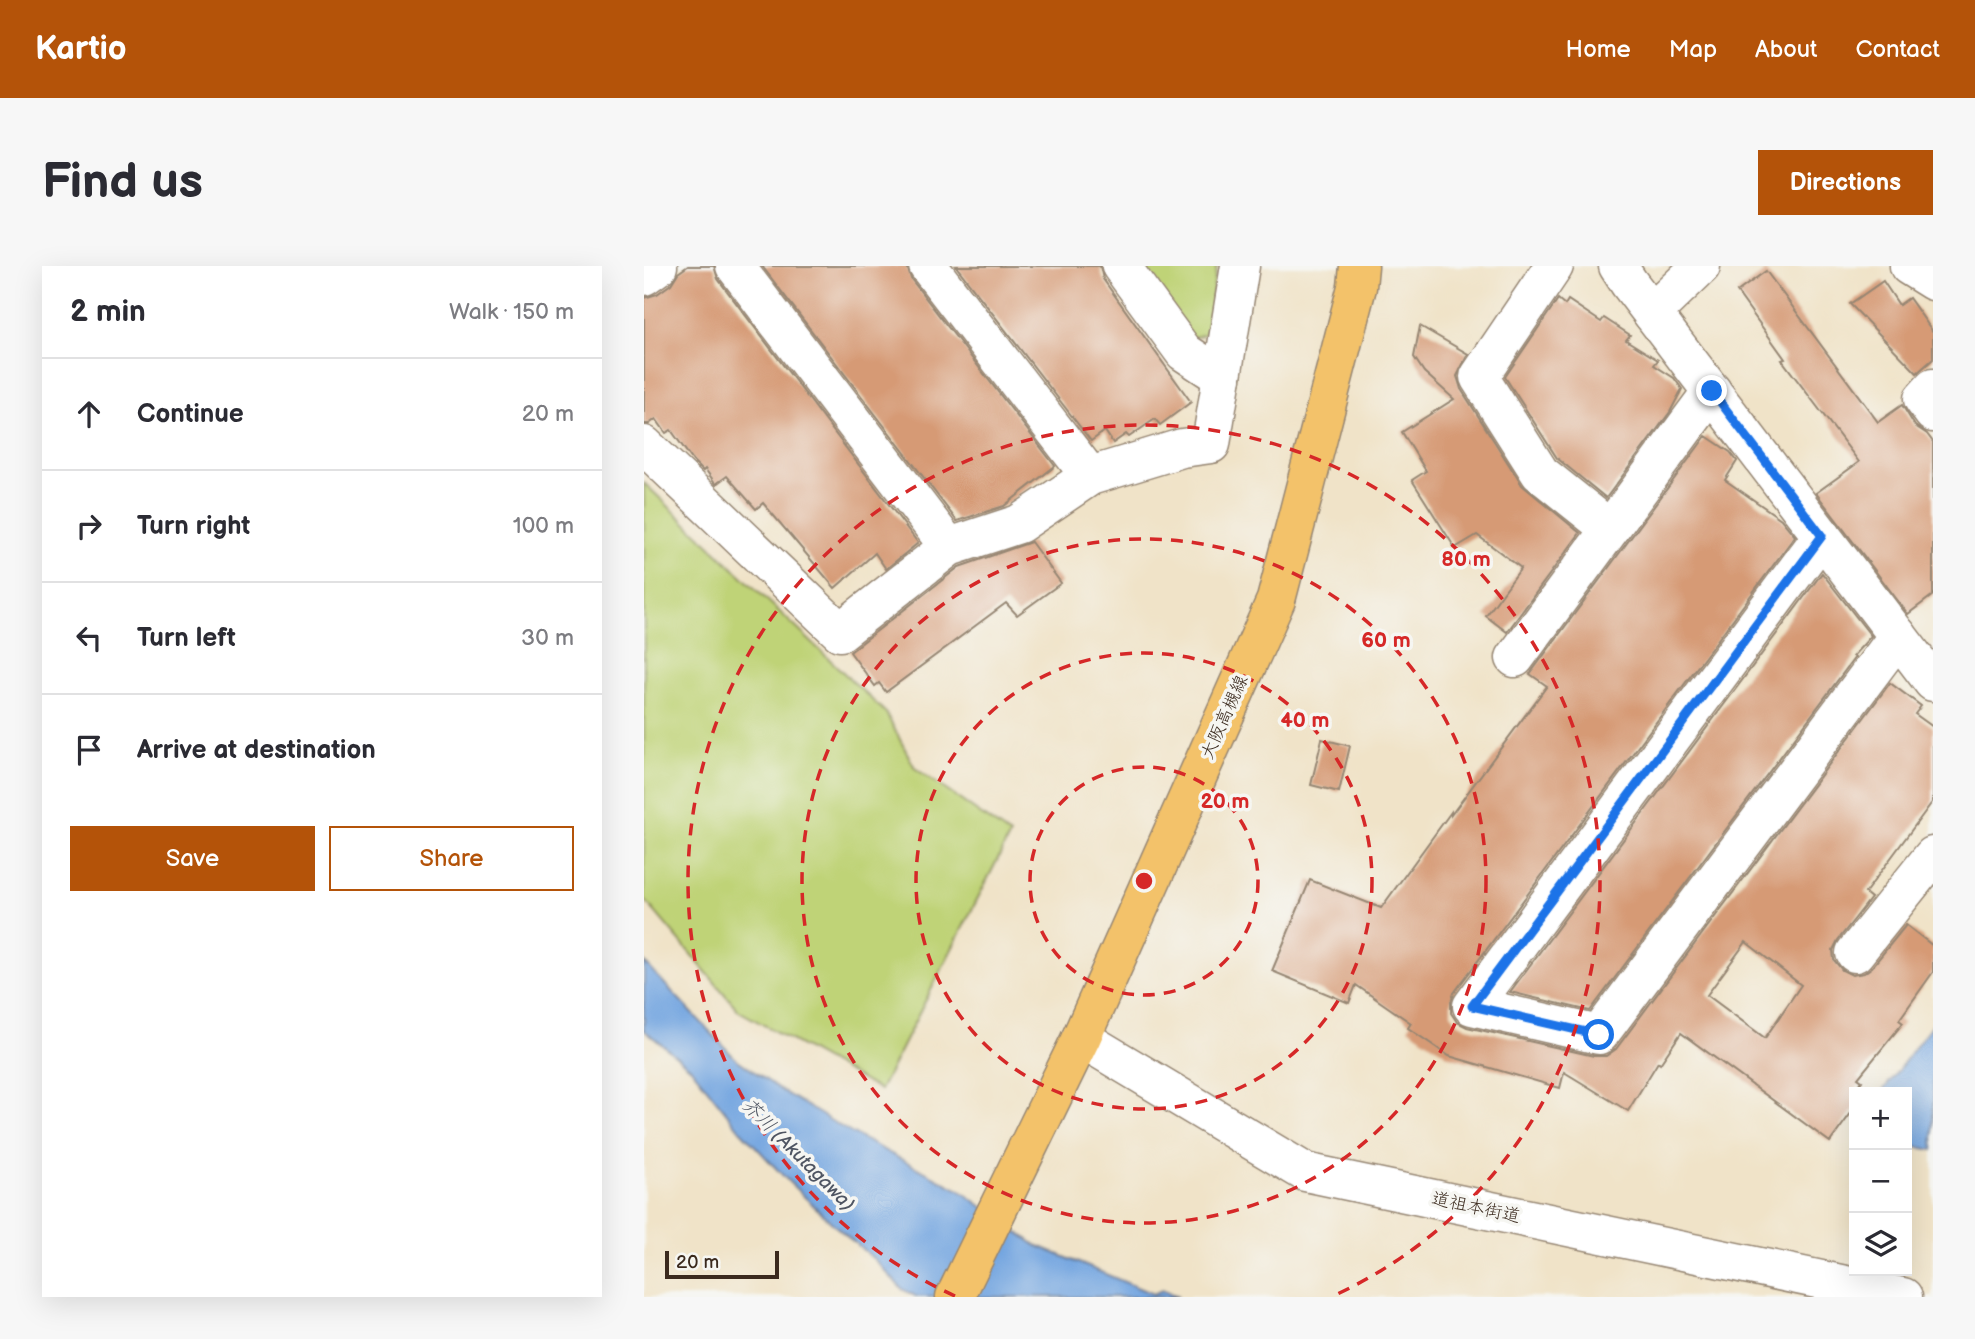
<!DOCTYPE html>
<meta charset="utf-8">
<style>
:root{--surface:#fff;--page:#f7f7f7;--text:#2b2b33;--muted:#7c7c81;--line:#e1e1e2;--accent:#b45309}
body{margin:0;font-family:"Balsamiq Sans","Klee One",sans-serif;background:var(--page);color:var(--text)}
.controls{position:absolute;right:21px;bottom:21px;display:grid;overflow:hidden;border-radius:0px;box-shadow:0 7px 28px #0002}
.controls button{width:63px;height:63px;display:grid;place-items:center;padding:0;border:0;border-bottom:2px solid var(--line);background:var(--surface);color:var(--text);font:35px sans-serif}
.scale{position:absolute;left:21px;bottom:18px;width:114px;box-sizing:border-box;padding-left:7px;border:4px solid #3b2a1e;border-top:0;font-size:19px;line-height:24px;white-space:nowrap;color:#3b2a1e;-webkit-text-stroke:5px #f6f6f2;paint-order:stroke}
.stop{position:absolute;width:21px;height:21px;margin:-16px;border:5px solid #1a73e8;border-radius:50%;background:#fff}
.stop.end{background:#1a73e8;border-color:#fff;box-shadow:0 2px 7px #0008}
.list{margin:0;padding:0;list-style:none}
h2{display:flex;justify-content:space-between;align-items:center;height:91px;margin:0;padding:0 28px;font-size:30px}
h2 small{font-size:23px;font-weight:400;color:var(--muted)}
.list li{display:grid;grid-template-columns:46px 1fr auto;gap:21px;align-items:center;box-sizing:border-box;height:112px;padding:0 28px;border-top:2px solid var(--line)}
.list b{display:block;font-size:26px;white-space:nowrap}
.list em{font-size:23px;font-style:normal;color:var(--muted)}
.actions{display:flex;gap:14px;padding:21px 28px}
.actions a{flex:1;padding:16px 0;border:2px solid var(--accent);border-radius:0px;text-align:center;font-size:24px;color:var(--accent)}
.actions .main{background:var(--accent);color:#fff}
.icon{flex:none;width:38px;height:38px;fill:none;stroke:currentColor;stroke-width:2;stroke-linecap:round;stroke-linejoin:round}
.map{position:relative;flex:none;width:1289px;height:1031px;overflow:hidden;border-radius:0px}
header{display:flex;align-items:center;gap:42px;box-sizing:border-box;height:98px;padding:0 35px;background:var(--accent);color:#fff}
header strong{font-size:33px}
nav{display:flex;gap:38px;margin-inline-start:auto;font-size:24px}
.intro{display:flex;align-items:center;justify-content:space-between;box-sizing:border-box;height:168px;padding:0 42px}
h1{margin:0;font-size:49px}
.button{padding:18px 32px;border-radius:0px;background:var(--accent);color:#fff;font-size:24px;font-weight:700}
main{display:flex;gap:42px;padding:0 42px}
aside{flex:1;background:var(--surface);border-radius:0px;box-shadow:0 7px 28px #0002}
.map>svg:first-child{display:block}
.green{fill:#bfd377;stroke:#7d7e4a;stroke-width:2}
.water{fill:#75a6e0;stroke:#58687f;stroke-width:2}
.building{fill:#d69a74;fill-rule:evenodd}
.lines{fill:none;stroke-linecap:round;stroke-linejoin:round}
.minor-casing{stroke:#968673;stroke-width:41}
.tertiary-casing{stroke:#968673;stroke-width:41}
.primary-casing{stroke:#968673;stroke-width:41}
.minor{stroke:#fff;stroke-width:38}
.tertiary{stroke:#fff;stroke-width:38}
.primary{stroke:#f3c26a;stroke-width:38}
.route{stroke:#1a73e8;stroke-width:9}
.ring{fill:none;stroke:#d62828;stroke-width:3.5;stroke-dasharray:12 9}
.labels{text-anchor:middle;stroke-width:7;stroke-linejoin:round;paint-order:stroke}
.street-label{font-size:18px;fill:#3b2a1e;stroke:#f6f6f2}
.water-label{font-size:19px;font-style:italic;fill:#4f5562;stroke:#f6f6f2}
.centre{fill:#d62828;stroke:#f6f6f2;stroke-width:3.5}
.ring-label{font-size:21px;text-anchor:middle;font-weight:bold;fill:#d62828;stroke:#f6f6f2;stroke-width:7;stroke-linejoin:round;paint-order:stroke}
</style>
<header>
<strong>Kartio</strong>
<nav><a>Home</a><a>Map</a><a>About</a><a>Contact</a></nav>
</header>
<div class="intro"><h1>Find us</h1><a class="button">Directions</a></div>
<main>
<aside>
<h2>2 min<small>Walk · 150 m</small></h2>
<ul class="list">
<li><svg class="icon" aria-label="ahead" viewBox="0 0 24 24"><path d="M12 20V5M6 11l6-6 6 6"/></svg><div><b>Continue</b></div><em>20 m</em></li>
<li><svg class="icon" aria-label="right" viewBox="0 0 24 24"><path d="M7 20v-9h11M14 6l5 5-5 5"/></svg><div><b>Turn right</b></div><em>100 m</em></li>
<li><svg class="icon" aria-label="left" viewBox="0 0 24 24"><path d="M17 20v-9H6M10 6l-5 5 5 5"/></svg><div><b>Turn left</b></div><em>30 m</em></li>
<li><svg class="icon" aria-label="arrive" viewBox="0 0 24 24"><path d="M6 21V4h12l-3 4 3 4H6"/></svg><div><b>Arrive at destination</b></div></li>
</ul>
<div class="actions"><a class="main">Save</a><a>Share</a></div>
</aside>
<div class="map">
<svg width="1289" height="1031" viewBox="0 0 1289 1031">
<rect width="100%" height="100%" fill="#f6f6f2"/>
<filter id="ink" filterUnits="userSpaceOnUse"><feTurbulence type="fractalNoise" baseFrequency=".0143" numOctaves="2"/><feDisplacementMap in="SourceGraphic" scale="14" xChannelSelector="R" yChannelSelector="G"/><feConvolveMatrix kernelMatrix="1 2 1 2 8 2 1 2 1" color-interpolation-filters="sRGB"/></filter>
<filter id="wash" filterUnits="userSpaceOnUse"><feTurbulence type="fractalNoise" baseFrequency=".00686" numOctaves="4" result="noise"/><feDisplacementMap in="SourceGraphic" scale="28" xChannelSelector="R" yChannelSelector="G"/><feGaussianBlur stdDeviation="1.57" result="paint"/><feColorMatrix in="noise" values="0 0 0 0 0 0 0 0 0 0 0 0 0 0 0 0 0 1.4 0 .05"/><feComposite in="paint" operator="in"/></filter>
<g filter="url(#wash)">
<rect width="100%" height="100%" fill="#f0e3c8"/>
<g class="green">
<path d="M490,0H573L562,68L547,72Z"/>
<path d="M0,217L242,447L271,502L366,569L236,824L95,745L0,633Z"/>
</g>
<g class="water">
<path d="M0,696L91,792L138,825L209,868L314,923L392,979L509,1028L518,1024L534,1031H273L258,1023L231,994L190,959L146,917L96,864L47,802L0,764Z"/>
<path d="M1289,757V884L1263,879V826H1238Z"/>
</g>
<g id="blocks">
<g class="building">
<path d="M44,0H70L74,13L274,277L242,303L231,287L191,322L119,237L112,243L83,210L72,218L61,203L59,205L49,195L27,164L22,167L12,153L5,158H0V32L13,28L27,18L34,7Z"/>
<path d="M118,0H263L267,13L411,200L360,240L313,255Z"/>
<path d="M312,0H456L459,13L547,136L516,159L511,153L485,171L482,168L469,177L461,165L447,175Z"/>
<path d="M1122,5L1234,156L1258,139L1271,160L1283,168L1289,176V329L1264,348L1172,227L1215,196L1138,94L1141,93L1093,26Z"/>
<path d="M1239,15L1255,39L1265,32L1289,66V93L1273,107L1206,38Z"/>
<path d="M914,33L921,39L924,34L957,56L960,52L986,69L982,74L1014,94L1010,99L1030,112L1038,123L1026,146L962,232L913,192L861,111Z"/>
<path d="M776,60L824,88L813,110L817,123L878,219L936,267L863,366L842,350L877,302L833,269L811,282L768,214L782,205L758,166L810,133L780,106L770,91Z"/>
<path d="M1062,170L1086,186L1093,195L1081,214L1137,253L1151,270L810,727L807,736V747L813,756L823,761L950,790H962L972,783L1246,417L1277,440L1271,448L1289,461V535L1221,627L1227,632L1194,674L1189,684L1190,694L1198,704L1208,709L1220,707L1228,701L1262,659L1289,680V706L1255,754L1259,757L1214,812L1218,815L1210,825V843L1186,876L1037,767L1016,798L1014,796L984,845L920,806L916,822L805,790L764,762L767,757L712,719L705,737L628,705L666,614L737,642L807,546V549L903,420L886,408ZM1102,676L1157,719L1121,772L1063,729Z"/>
<path d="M387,276L417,317L373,349L362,337L242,426L235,417L231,420L206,386L315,301Z"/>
<path d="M1178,307L1227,370L1209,390L1211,391L946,745L866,726Z"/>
<path d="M678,473L706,480L695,526L667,519Z"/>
</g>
</g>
</g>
<g filter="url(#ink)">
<use href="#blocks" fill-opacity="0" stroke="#968673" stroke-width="2"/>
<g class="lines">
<defs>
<g id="minor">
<path d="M91,0L305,281"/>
<path d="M284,0L446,210"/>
<path d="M477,0L540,86L578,111"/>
<path d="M910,0L835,111L896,207L966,263"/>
<path d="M974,0L985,17L1289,416"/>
<path d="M0,10L14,0"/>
<path d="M1008,47L1057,0"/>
<path d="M1289,122L1279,133L1289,147"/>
<path d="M0,179L196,366L305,281L375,258L446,210L538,182L567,178L596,0"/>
<path d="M1178,270L828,740L955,769L1254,370"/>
<path d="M871,392L1068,125"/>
<path d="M1211,687L1289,590"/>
<path d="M437,772L661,906L1259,1031"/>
</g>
<path id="tertiary" d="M1265,0L1289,15"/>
<path id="primary" d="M311,1031L437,772L632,334L713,21L715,0"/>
</defs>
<use href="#minor" class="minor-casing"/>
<use href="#tertiary" class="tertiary-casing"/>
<use href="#primary" class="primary-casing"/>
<use href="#minor" class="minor"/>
<use href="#tertiary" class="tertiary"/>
<use href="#primary" class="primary"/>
</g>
</g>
<g class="lines" filter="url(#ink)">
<path class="route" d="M955,769L828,740L1178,270L1068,125"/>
</g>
<g class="ring">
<circle cx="500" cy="615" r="114"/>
<circle cx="500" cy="615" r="228"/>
<circle cx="500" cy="615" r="342"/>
<path d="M311 1030A456 456 0 1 1 689 1030"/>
</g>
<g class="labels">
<g class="street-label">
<text transform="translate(580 451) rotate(-66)" y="6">大阪高槻線</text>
<text transform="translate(832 941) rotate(12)" y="6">道祖本街道</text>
</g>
<g class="water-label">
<text transform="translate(155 888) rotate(45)" y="7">芥川 (Akutagawa)</text>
</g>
</g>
<circle cx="500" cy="615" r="10" class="centre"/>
<g class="ring-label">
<text x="822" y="300">80 m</text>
<text x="742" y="381">60 m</text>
<text x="661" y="461">40 m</text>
<text x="581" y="542">20 m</text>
</g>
</svg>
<div class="controls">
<button>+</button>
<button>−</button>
<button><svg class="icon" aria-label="layers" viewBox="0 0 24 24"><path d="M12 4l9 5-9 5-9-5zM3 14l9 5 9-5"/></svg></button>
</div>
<div class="scale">20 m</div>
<div class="stop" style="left:955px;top:769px"></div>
<div class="stop end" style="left:1068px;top:125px"></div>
</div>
</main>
